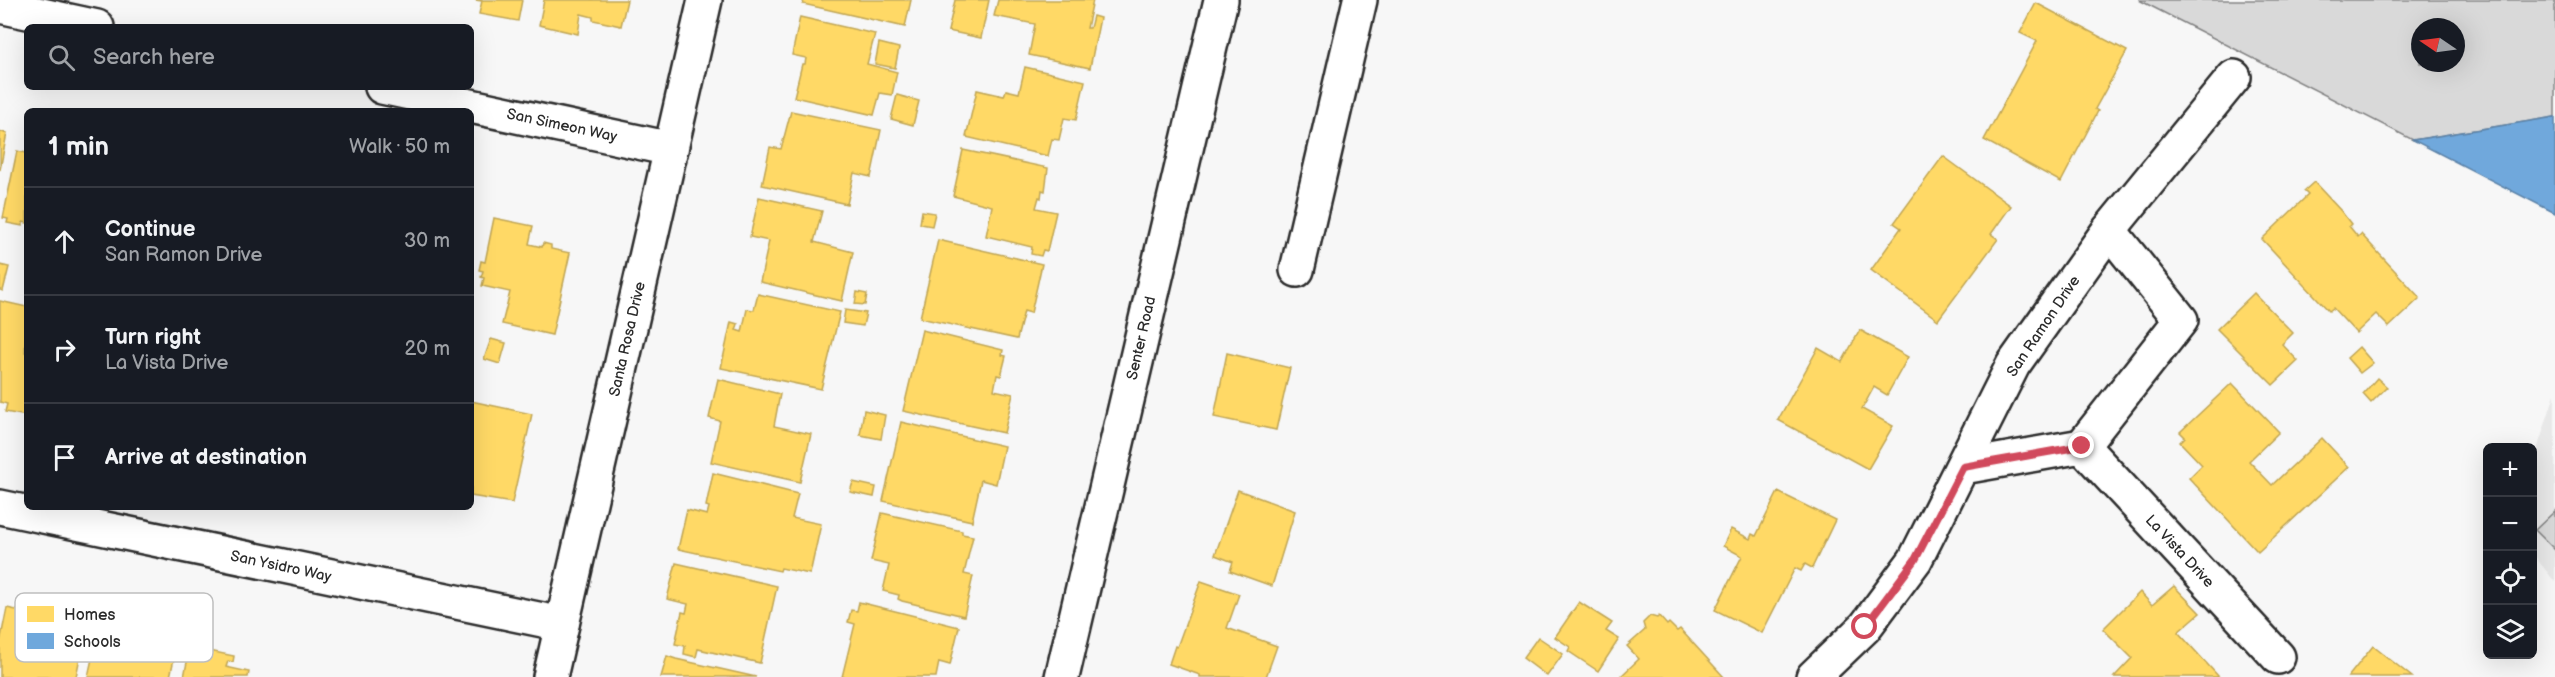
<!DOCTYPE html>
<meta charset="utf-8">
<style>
:root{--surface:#171b24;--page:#242831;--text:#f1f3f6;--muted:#9ea1a6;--line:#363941}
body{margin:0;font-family:"Balsamiq Sans",sans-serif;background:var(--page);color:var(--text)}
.controls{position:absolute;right:18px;bottom:18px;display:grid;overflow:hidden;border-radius:9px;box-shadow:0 6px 24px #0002}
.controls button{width:54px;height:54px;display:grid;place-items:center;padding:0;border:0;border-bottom:2px solid var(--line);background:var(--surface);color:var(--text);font:30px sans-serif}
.compass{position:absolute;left:2411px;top:18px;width:54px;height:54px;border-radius:50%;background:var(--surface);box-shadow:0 6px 24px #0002;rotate:283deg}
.stop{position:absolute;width:18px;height:18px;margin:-14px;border:4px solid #d1495b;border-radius:50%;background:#fff}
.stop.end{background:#d1495b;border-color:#fff;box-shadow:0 2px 6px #0008}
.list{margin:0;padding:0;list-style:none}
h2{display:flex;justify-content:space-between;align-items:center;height:78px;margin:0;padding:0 24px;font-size:26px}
h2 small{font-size:20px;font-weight:400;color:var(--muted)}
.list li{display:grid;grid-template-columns:39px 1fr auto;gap:18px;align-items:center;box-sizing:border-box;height:108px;padding:0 24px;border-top:2px solid var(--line)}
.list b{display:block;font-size:22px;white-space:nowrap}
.list p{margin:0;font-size:20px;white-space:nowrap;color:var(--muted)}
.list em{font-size:20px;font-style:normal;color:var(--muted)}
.icon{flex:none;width:33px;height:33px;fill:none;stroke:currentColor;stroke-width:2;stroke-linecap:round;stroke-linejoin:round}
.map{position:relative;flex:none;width:2555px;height:677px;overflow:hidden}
.search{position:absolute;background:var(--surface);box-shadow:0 6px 24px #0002;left:24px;top:24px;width:450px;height:66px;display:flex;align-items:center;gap:15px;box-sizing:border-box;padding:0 21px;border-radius:9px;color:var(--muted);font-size:22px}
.panel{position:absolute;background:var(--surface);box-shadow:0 6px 24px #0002;left:24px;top:108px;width:450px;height:402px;border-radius:9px}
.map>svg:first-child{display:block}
.built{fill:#e8e8e8}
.green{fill:#d9d9d9;stroke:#828282;stroke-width:1.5;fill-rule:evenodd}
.homes{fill:#ffd966;stroke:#bfa554;stroke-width:1.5}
.schools{fill:#6fa8dc;stroke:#5b82a7;stroke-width:1.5}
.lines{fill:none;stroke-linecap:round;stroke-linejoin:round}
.minor-casing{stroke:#2b2b2b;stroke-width:38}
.major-casing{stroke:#2b2b2b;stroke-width:38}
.minor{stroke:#fff;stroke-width:33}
.major{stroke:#fff;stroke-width:33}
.route{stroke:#d1495b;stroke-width:8}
.labels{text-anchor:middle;stroke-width:6;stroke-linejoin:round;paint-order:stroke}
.street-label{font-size:15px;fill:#2b2b2b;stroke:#fff}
.key{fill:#fff;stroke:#bfbfbf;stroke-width:1.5}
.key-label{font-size:16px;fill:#2b2b2b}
</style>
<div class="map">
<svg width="2555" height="677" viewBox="0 0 2555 677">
<rect width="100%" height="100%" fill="#f7f7f7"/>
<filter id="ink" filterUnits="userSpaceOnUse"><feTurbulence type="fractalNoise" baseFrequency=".0167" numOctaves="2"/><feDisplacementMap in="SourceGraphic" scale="12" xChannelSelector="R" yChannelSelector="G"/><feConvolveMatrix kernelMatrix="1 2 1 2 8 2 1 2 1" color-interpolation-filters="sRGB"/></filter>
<g filter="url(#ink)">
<path class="built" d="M2555,394V582L2533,554V462Z"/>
<g class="green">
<path d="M2139,0H2555V117L2413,140ZM2420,27H2456V63H2420Z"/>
<path d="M2555,511V550L2535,530Z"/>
</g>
<g class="homes">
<path d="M475,0H522L518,21L479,14L482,1Z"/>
<path d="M544,0H627L621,26L593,20V17L581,14L578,34L539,25Z"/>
<path d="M804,0H911L905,27L803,4Z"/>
<path d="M955,0H989L981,38L948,31Z"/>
<path d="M998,0H1093L1087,28H1090L1093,16L1100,18L1090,68L1029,55L1035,24L994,16Z"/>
<path d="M2036,3L2127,51L2095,109L2098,111L2061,182L1984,140L2037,41L2020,33Z"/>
<path d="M800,17L875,34L867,64L897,72L892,95L880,93L874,115L794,97L802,64H805L806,58L792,55Z"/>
<path d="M879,43L899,48L895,68L875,64Z"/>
<path d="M1025,67L1085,81L1076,120L1064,118L1059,140L1052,139L1048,156L966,137L977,90L1004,96L1006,90L1019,93Z"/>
<path d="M897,95L919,101L913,125L891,119Z"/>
<path d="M791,111L881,130L871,177L854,173L847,204L762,185L770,147L781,149Z"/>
<path d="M0,132L7,133L0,170Z"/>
<path d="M963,150L1048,168L1045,191L1042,190L1041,198L1039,197L1036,208L1056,212L1047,251L1043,250L1041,256L1031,254L1032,247L986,236L992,206L953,196Z"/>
<path d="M17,151L27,153V223L23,222V226L7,223L8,219L3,218Z"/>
<path d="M1943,156L2011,206L1991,234L1998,239L1938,320L1871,270L1901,228L1894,223Z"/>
<path d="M2314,182L2341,211L2351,224L2349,226L2358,237L2361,234L2420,298L2389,327L2376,314L2356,333L2333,308L2329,311L2262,239L2308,195L2304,191Z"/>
<path d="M759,197L822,211L814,242L853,252L842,301L760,282L769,241L750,237Z"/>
<path d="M922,211L935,213L932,226L920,224Z"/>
<path d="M494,218L533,226L529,244L542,247L543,243L551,245V249L570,253L552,335L502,324L510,292L482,286L484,278L481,277L483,271L479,270L481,261L485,262Z"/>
<path d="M938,240L1042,264L1031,313L1024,311L1017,339L920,318Z"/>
<path d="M0,265L9,267L3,291L0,290Z"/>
<path d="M857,292L867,294L865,305L855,304Z"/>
<path d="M2254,293L2293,333L2282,344L2298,361L2273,385L2217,329Z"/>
<path d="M758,294L840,312L821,389L721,368L731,322L738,324L736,330L742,332L747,309L754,310Z"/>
<path d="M0,301L27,307L25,352L27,353V416L5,412L7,404L0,402Z"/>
<path d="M845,310L866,313L863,326L843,323Z"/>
<path d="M922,330L1003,350L1002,355L1006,356L1001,376L997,375L994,390L1013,394L1004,433L903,411Z"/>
<path d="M1860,330L1908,357L1887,395L1874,387L1862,409L1893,426L1868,469L1778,420L1818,348L1842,362Z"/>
<path d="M491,339L506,343L500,364L484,359Z"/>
<path d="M2359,347L2373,363L2360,373L2347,358Z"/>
<path d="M1227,353L1290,368L1276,430L1214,417Z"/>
<path d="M2377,378L2387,387L2371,403L2363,394Z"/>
<path d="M718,379L780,394L774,426L811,434L800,482L711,462L720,421L709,418Z"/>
<path d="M2232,383L2279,432L2249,461L2272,485L2322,438L2349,467L2258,552L2189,478L2202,465L2180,442L2185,437L2180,432Z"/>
<path d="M471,401L532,414L512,503L471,496Z"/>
<path d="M864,410L885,415L881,439L860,435Z"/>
<path d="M901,422L1004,446L996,484L981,480L972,521L883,501Z"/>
<path d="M713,473L798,494L792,518L821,524L810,574L781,568L780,571L678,549L687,510L707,515L709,507L706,506Z"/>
<path d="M853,482L876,487L874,497L850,492Z"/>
<path d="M1238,490L1295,511L1272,586L1230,571L1233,562L1215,555Z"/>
<path d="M1778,492L1835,520L1812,568L1805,564L1801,571L1795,568L1762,633L1715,610L1742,556L1723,546L1731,529L1750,539L1752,534L1756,536Z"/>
<path d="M882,513L962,531V534L973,536L964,574L973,576L964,616L902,601L898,599L899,595L883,591L889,565L871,561Z"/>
<path d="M676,563L777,586L760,663L698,649L696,657L684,654L685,646L675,644L682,612L686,613L688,604L667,599Z"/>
<path d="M1201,581L1239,594L1227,628L1277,646L1266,677H1200V675L1169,664L1175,646L1177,647Z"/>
<path d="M2174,586L2200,613L2178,632L2219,677H2114L2132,658L2103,629L2140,592L2152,605Z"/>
<path d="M859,602L959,627L950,665L939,662L936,677H842L855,624L848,622L851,610L857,611Z"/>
<path d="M1579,602L1612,623L1606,631L1619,639L1598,671L1568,651L1570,647L1555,637Z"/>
<path d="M7,608L45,616L44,624L85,632L76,677H0V642Z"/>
<path d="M1650,616L1657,618L1659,616L1667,625L1669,623L1677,631L1680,629L1724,677H1620L1639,659L1627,646L1645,630L1643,623Z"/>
<path d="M1538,637L1563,654L1547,676L1523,658Z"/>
<path d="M139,638L177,645L170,677H88L96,640L137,648Z"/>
<path d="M2373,646L2412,677H2348Z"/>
<path d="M190,647L234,656L233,662L228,661L226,667L249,672L248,677H184Z"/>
<path d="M667,656L676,659L756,677H661Z"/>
</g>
<path class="schools" d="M2555,117V213L2413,140Z"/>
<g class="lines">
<defs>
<g id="minor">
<path d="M0,6L97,27"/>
<path d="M382,87L671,149"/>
<path d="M1297,270L1360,0"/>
<path d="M2082,446L2181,320L2109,230"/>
<path d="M1963,467L2082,446L2278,657"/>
<path d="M0,507L562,624"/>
<path d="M550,677L705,0"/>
<path d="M1813,677L1865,627L1915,560L2013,365L2109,230L2234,77"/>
</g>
<path id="major" d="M1062,677L1221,0"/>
</defs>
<use href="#minor" class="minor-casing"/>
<use href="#major" class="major-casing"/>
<use href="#minor" class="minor"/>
<use href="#major" class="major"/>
</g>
</g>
<g class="lines" filter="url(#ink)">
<path class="route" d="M1865,627L1915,560L1963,467L2082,446"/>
</g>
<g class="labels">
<g class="street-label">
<text transform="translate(562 125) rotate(12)" y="5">San Simeon Way</text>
<text transform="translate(2043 326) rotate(-56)" y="5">San Ramon Drive</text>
<text transform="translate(1141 338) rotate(-77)" y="5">Senter Road</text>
<text transform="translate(627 339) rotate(-77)" y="5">Santa Rosa Drive</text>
<text transform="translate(2180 551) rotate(47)" y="5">La Vista Drive</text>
<text transform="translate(281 566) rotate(12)" y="5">San Ysidro Way</text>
</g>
</g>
<rect x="15" y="593" width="198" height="69" rx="9" class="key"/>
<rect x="27" y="606" width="27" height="16" fill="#ffd966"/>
<rect x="27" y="633" width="27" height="16" fill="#6fa8dc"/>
<g class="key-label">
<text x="64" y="620">Homes</text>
<text x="64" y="647">Schools</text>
</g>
</svg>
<div class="controls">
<button>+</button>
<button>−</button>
<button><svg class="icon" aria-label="locate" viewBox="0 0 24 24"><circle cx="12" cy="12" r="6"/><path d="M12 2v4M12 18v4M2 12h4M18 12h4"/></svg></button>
<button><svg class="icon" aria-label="layers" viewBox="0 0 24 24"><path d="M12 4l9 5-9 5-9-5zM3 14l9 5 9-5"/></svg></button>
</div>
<svg class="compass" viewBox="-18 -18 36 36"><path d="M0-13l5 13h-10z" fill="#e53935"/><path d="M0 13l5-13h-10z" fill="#9ea1a6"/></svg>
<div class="stop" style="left:1865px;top:627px"></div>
<div class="stop end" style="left:2082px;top:446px"></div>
<div class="search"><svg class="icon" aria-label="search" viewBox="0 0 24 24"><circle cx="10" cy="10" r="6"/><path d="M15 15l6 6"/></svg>Search here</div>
<section class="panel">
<h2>1 min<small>Walk · 50 m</small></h2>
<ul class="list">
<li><svg class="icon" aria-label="ahead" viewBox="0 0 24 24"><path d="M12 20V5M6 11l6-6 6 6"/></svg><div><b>Continue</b><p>San Ramon Drive</p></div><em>30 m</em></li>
<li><svg class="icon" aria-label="right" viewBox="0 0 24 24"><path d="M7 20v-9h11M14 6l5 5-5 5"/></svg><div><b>Turn right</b><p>La Vista Drive</p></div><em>20 m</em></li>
<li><svg class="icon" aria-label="arrive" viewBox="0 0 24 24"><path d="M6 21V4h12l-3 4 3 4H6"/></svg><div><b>Arrive at destination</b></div></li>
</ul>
</section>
</div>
